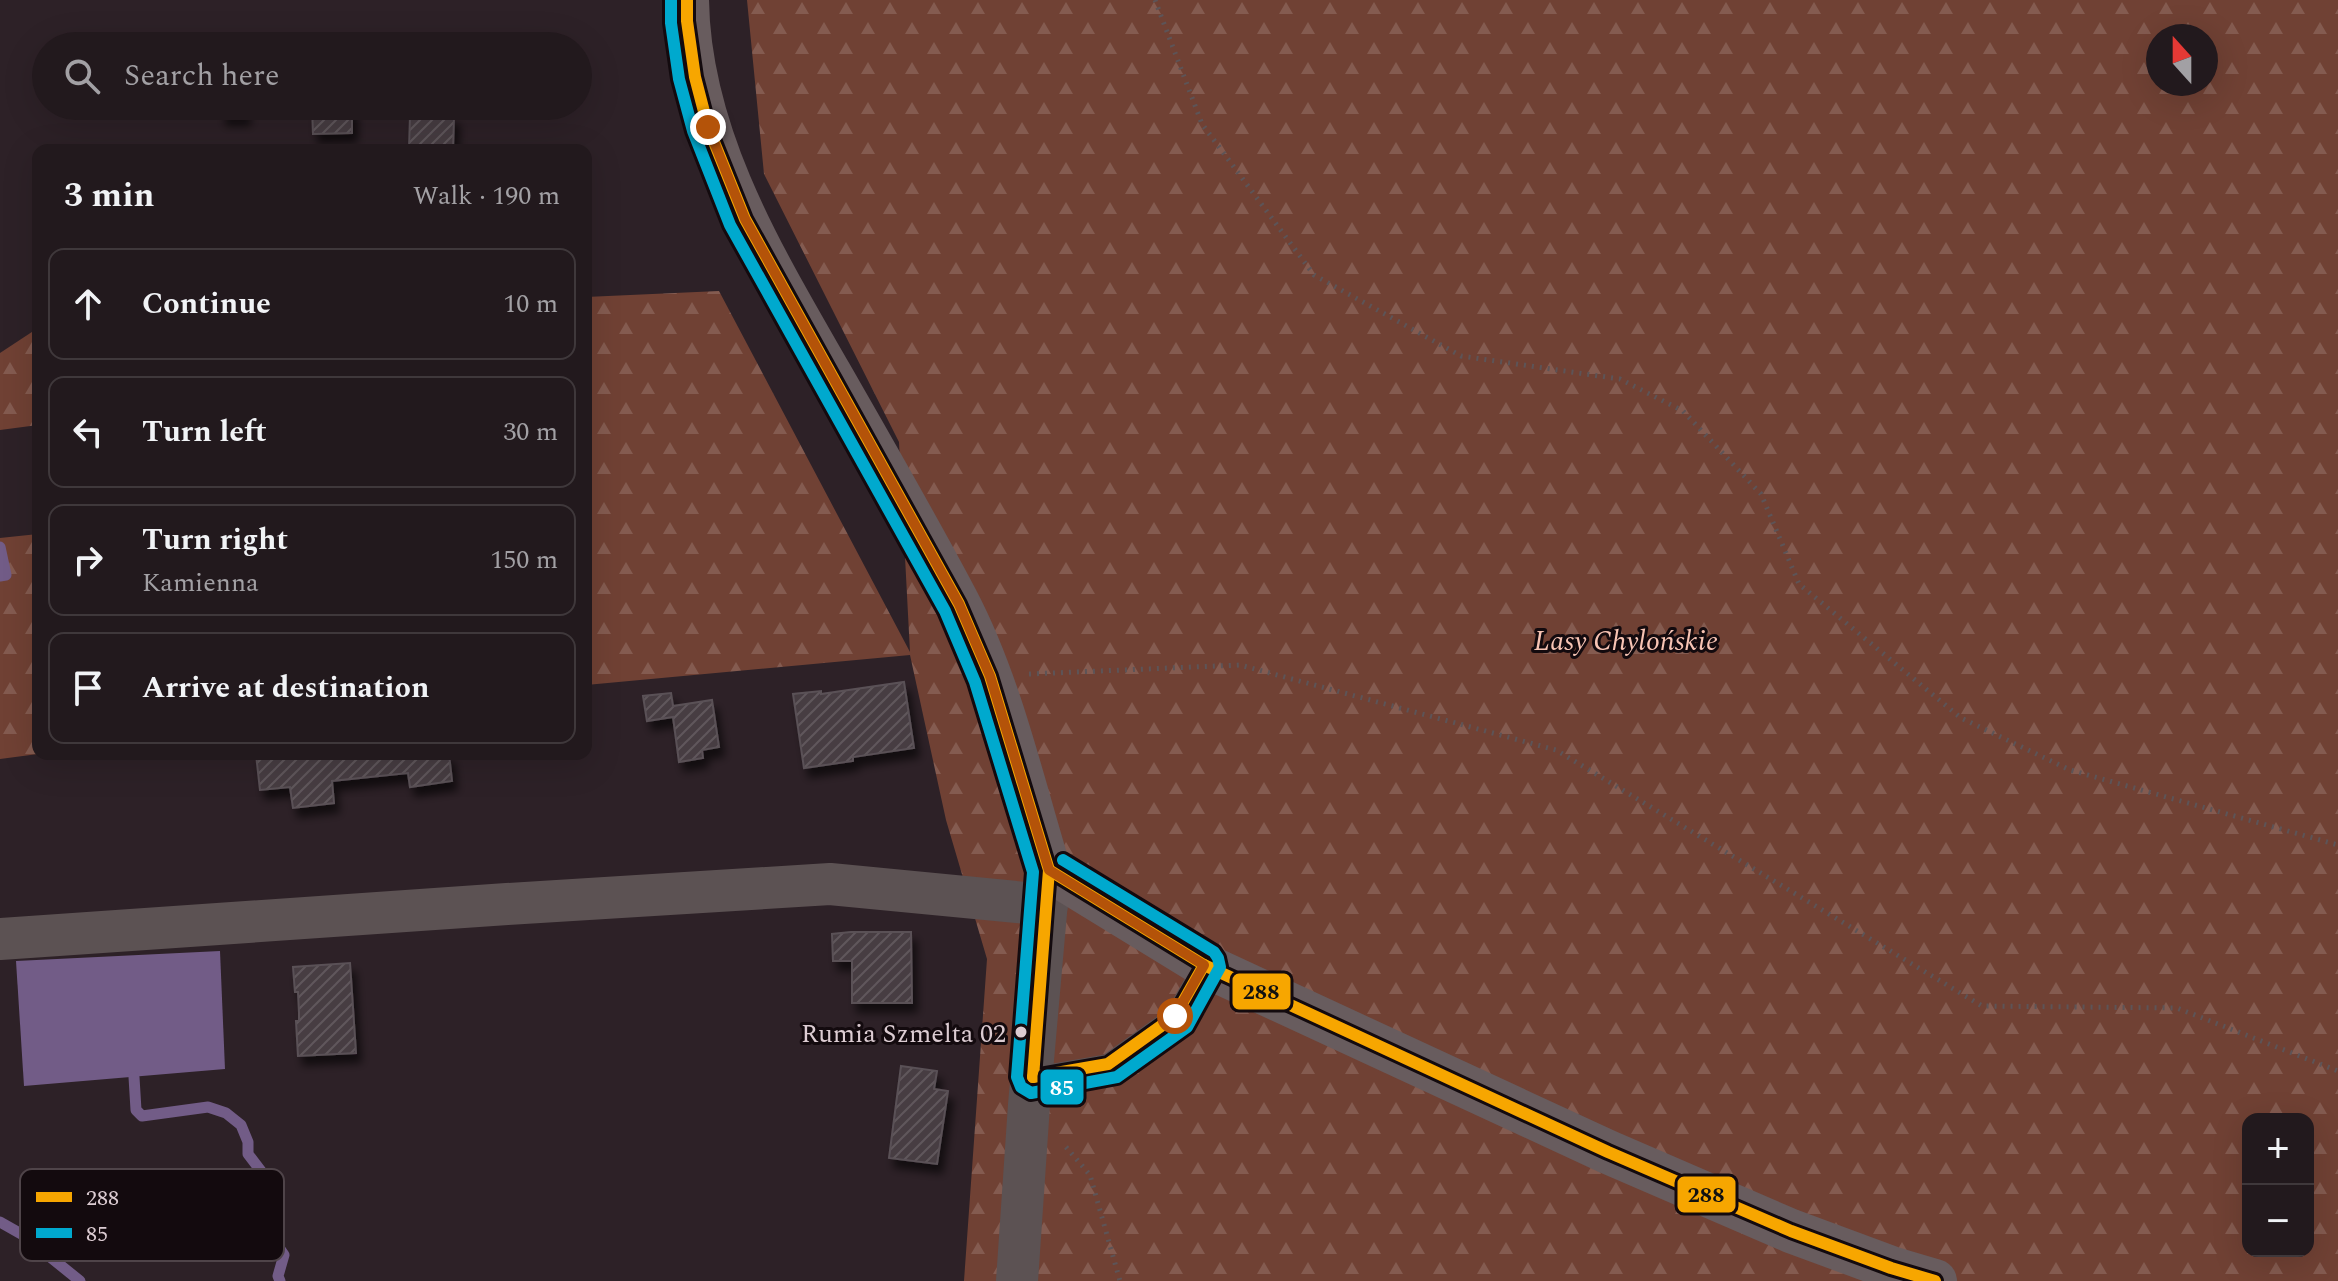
<!DOCTYPE html>
<meta charset="utf-8">
<style>
:root{--surface:#22191d;--page:#2a2226;--text:#f1f3f6;--muted:#a2a0a4;--line:#3f383b}
body{margin:0;font-family:Spectral,serif;background:var(--page);color:var(--text)}
.controls{position:absolute;right:24px;bottom:24px;display:grid;overflow:hidden;border-radius:16px;box-shadow:0 8px 32px #0002}
.controls button{width:72px;height:72px;display:grid;place-items:center;padding:0;border:0;border-bottom:2px solid var(--line);background:var(--surface);color:var(--text);font:40px sans-serif}
.compass{position:absolute;left:2146px;top:24px;width:72px;height:72px;border-radius:50%;background:var(--surface);box-shadow:0 8px 32px #0002;rotate:339deg}
.stop{position:absolute;width:24px;height:24px;margin:-18px;border:6px solid #b45309;border-radius:50%;background:#fff}
.stop.end{background:#b45309;border-color:#fff;box-shadow:0 2px 8px #0008}
.list{margin:0;padding:0;list-style:none}
h2{display:flex;justify-content:space-between;align-items:center;height:104px;margin:0;padding:0 32px;font-size:34px}
h2 small{font-size:26px;font-weight:400;color:var(--muted)}
.list li{display:grid;grid-template-columns:52px 1fr auto;gap:24px;align-items:center;box-sizing:border-box;height:112px;margin:0 16px 16px;padding:0 16px;border:2px solid var(--line);border-radius:16px}
.list b{display:block;font-size:30px;white-space:nowrap}
.list p{margin:0;font-size:26px;white-space:nowrap;color:var(--muted)}
.list em{font-size:26px;font-style:normal;color:var(--muted)}
.icon{flex:none;width:44px;height:44px;fill:none;stroke:currentColor;stroke-width:2;stroke-linecap:round;stroke-linejoin:round}
.map{position:relative;flex:none;width:2338px;height:1281px;overflow:hidden}
.search{position:absolute;background:var(--surface);box-shadow:0 8px 32px #0002;left:32px;top:32px;width:560px;height:88px;display:flex;align-items:center;gap:20px;box-sizing:border-box;padding:0 28px;border-radius:44px;color:var(--muted);font-size:30px}
.panel{position:absolute;background:var(--surface);box-shadow:0 8px 32px #0002;left:32px;top:144px;width:560px;height:616px;border-radius:16px}
.map>svg:first-child{display:block}
.forest{fill:url(#forest-firs);fill-rule:evenodd}
.water{fill:#725c87}
.lines{fill:none;stroke-linecap:round;stroke-linejoin:round}
.stream{stroke:#725c87;stroke-width:11}
.building{fill:url(#building-hatch);stroke:#5a5157;stroke-width:2;filter:url(#shadow)}
.path{stroke:#5d5457;stroke-width:5;stroke-dasharray:2 6;stroke-linecap:butt}
.lane{stroke:#5c5253;stroke-width:20}
.street{stroke:#5c5253;stroke-width:42}
.secondary{stroke:#685c5e;stroke-width:44}
.bus-1-casing{stroke:#130a0e;stroke-width:18}
.bus-2-casing{stroke:#130a0e;stroke-width:18}
.bus-1{stroke:#f7a600;stroke-width:12}
.bus-2{stroke:#00a9ce;stroke-width:12}
.route{stroke:#b45309;stroke-width:10}
.bus-dot{fill:#dcccd2;stroke:#130a0e;stroke-width:3}
.labels{text-anchor:middle;stroke-width:6;stroke-linejoin:round;paint-order:stroke}
.bus-label{font-size:26px;fill:#dcccd2;stroke:#130a0e;text-anchor:end}
.park-label{font-size:28px;font-style:italic;fill:#f8c4b4;stroke:#130a0e}
.key{fill:#130a0e;stroke:#4f4449;stroke-width:2}
.key-label{font-size:22px;fill:#dcccd2}
.line-badge{stroke:#130a0e;stroke-width:3}
.badge-label{font-size:22px;text-anchor:middle;font-weight:bold;fill:#fff}
.pale-badge-label{font-size:22px;text-anchor:middle;font-weight:bold;fill:#111}
</style>
<div class="map">
<svg width="2338" height="1281" viewBox="0 0 2338 1281">
<defs>
<pattern id="forest-firs" width="22" height="20" patternUnits="userSpaceOnUse" patternTransform="scale(2)"><rect width="22" height="20" fill="#704134"/><path d="M5 1l3.5 6h-7zM16 11l3.5 6h-7z" fill="#845b50"/></pattern>
<pattern id="building-hatch" width="6" height="6" patternUnits="userSpaceOnUse" patternTransform="scale(2)"><rect width="6" height="6" fill="#463c42"/><path d="M-1 1l2-2M0 6l6-6M5 7l2-2" fill="none" stroke="#60575c"/></pattern>
<filter id="shadow"><feDropShadow dx="5" dy="9" stdDeviation="4" flood-color="#0009"/></filter>
</defs>
<rect width="100%" height="100%" fill="#2d2127"/>
<g class="forest">
<path d="M747,0H2338V1281H964L987,959L946,820L910,655L586,685V297L719,291L910,652L899,442L764,174ZM2158,36H2206V84H2158ZM2248,1119H2308V1251H2248Z"/>
<path d="M38,328V425L0,430V353Z"/>
<path d="M38,534V754L0,759V538Z"/>
</g>
<path class="water" d="M220,951L225,1069L24,1086L16,961Z"/>
<g class="lines">
<g class="stream">
<path d="M0,547L6,575L0,576"/>
<path d="M134,1077L136,1110L142,1116L208,1107L226,1113L241,1125L248,1142V1154L261,1171L272,1203C262,1224 272,1238 284,1255L278,1276L280,1281"/>
<path d="M0,1222L23,1235L80,1281"/>
</g>
</g>
<g class="building">
<rect x="221" y="106" width="24" height="10"/>
<path d="M312,106H352V133L313,134Z"/>
<path d="M410,116H454L453,150H409Z"/>
<path d="M904,682L914,748L853,757V761L804,768L793,694L821,691V694Z"/>
<path d="M671,693L673,706L712,700L719,747L702,750L703,758L679,762L673,717L647,721L643,696Z"/>
<path d="M256,754H449L452,781L410,787L408,773L332,781L334,803L293,808L290,787L260,790Z"/>
<path d="M851,932H911L912,1003H852V961H833L832,934Z"/>
<path d="M350,963L356,1053L298,1056L296,1021H299V1012L298,992H295L293,967Z"/>
<path d="M901,1066L937,1071L934,1089L948,1091L937,1164L889,1158Z"/>
</g>
<g class="lines">
<g class="path">
<path d="M1155,0L1202,124L1314,275L1461,356L1620,379L1683,411L1761,494L1799,584L1961,718L2070,770L2338,845"/>
<path d="M1029,674L1240,665L1556,750L1982,1006L2177,1008L2338,1071"/>
<path d="M1066,1147L1090,1175L1120,1281"/>
</g>
<path class="lane" d="M1033,1077L1108,1064L1175,1016L1204,965"/>
<g class="street">
<path d="M0,939L507,904L830,884L1047,905"/>
<path d="M1017,1281L1029,1105L1049,879"/>
</g>
<path class="secondary" d="M687,0C689,137 764,259 830,374C873,449 917,525 957,601C1000,683 1022,782 1049,870L1204,965L1608,1152L1791,1231L1891,1268L1935,1281"/>
<defs>
<g id="bus-1">
<path d="M687,0V21L695,77L708,127L745,219L959,604L990,676L1049,870L1033,1077"/>
<path d="M1049,870L1204,965L1608,1152L1791,1231L1891,1268L1935,1281"/>
<path d="M1033,1077L1108,1064L1175,1016L1204,965"/>
</g>
<path id="bus-2" d="M671,0V23L679,79L693,131L730,225L945,611L975,682L1033,872L1017,1077L1021,1087L1031,1093L1117,1077L1187,1027L1220,967L1218,958L1214,952L1063,860"/>
</defs>
<use href="#bus-1" class="bus-1-casing"/>
<use href="#bus-2" class="bus-2-casing"/>
<use href="#bus-1" class="bus-1"/>
<use href="#bus-2" class="bus-2"/>
</g>
<g class="lines">
<path class="route" d="M708,127L745,219L959,604L990,676L1049,870L1204,965L1175,1016"/>
</g>
<circle class="bus-dot" cx="1021" cy="1032" r="7"/>
<g class="labels">
<g class="bus-label">
<text x="1006" y="1042">Rumia Szmelta 02</text>
</g>
<g class="park-label">
<text x="1626" y="650">Lasy Chylońskie</text>
</g>
</g>
<rect x="20" y="1169" width="264" height="92" rx="12" class="key"/>
<rect x="36" y="1192" width="36" height="10" fill="#f7a600"/>
<rect x="36" y="1228" width="36" height="10" fill="#00a9ce"/>
<g class="key-label">
<text x="86" y="1205">288</text>
<text x="86" y="1241">85</text>
</g>
<g class="line-badge">
<rect x="1231" y="972" width="61" height="39" rx="8" fill="#f7a600"/>
<rect x="1039" y="1068" width="46" height="38" rx="8" fill="#00a9ce"/>
<rect x="1676" y="1175" width="61" height="39" rx="8" fill="#f7a600"/>
</g>
<g class="badge-label">
<text x="1062" y="1095">85</text>
</g>
<g class="pale-badge-label">
<text x="1261" y="999">288</text>
<text x="1706" y="1202">288</text>
</g>
</svg>
<div class="controls">
<button>+</button>
<button>−</button>
</div>
<svg class="compass" viewBox="-18 -18 36 36"><path d="M0-13l5 13h-10z" fill="#e53935"/><path d="M0 13l5-13h-10z" fill="#a2a0a4"/></svg>
<div class="stop" style="left:1175px;top:1016px"></div>
<div class="stop end" style="left:708px;top:127px"></div>
<div class="search"><svg class="icon" aria-label="search" viewBox="0 0 24 24"><circle cx="10" cy="10" r="6"/><path d="M15 15l6 6"/></svg>Search here</div>
<section class="panel">
<h2>3 min<small>Walk · 190 m</small></h2>
<ul class="list">
<li><svg class="icon" aria-label="ahead" viewBox="0 0 24 24"><path d="M12 20V5M6 11l6-6 6 6"/></svg><div><b>Continue</b></div><em>10 m</em></li>
<li><svg class="icon" aria-label="left" viewBox="0 0 24 24"><path d="M17 20v-9H6M10 6l-5 5 5 5"/></svg><div><b>Turn left</b></div><em>30 m</em></li>
<li><svg class="icon" aria-label="right" viewBox="0 0 24 24"><path d="M7 20v-9h11M14 6l5 5-5 5"/></svg><div><b>Turn right</b><p>Kamienna</p></div><em>150 m</em></li>
<li><svg class="icon" aria-label="arrive" viewBox="0 0 24 24"><path d="M6 21V4h12l-3 4 3 4H6"/></svg><div><b>Arrive at destination</b></div></li>
</ul>
</section>
</div>
